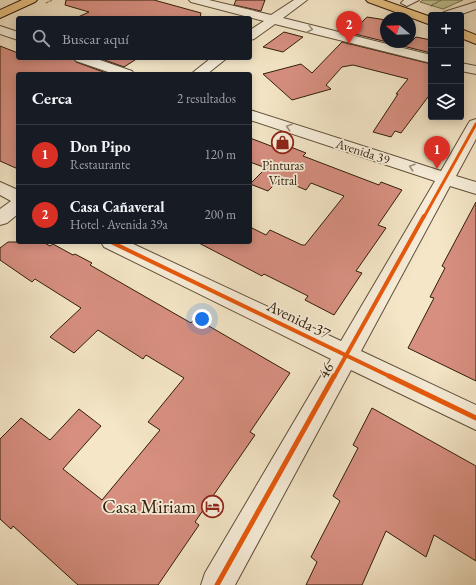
<!DOCTYPE html>
<html lang="es">
<meta charset="utf-8">
<style>
:root{--surface:#171b24;--page:#20242c;--text:#f1f3f6;--muted:#9ea1a6;--line:#363941;--accent:#d93025}
body{margin:0;font-family:"EB Garamond",serif;background:var(--page);color:var(--text)}
.controls{position:absolute;right:12px;top:12px;display:grid;overflow:hidden;border-radius:4px;box-shadow:0 2px 10px #0003}
.controls button{width:36px;height:36px;display:grid;place-items:center;padding:0;border:0;border-bottom:1px solid var(--line);background:var(--surface);color:var(--text);font:20px sans-serif}
.compass{position:absolute;left:380px;top:12px;width:36px;height:36px;border-radius:50%;background:var(--surface);box-shadow:0 2px 10px #0003;rotate:289deg}
.you{position:absolute;left:202px;top:319px;width:14px;height:14px;margin:-10px;border:3px solid #fff;border-radius:50%;background:#1a73e8;box-shadow:0 0 0 6px #1a73e833}
.badge{display:grid;place-items:center;width:26px;height:26px;border-radius:50%;background:var(--accent);color:#fff;font-size:13px;font-weight:700}
.pin{position:absolute;translate:-50% -33px;filter:drop-shadow(0 1px 2px #0008)}
.pin::after{content:'';position:absolute;top:21px;width:14px;height:12px;background:inherit;clip-path:polygon(0 0,100% 0,50% 100%)}
.list{margin:0;padding:0;list-style:none}
h2{display:flex;justify-content:space-between;align-items:center;height:52px;margin:0;padding:0 16px;font-size:17px}
h2 small{font-size:13px;font-weight:400;color:var(--muted)}
.list li{display:grid;grid-template-columns:26px 1fr auto;gap:12px;align-items:center;box-sizing:border-box;height:60px;padding:0 16px;border-top:1px solid var(--line)}
.list b{display:block;font-size:15px;white-space:nowrap}
.list p{margin:0;font-size:13px;white-space:nowrap;color:var(--muted)}
.list em{font-size:13px;font-style:normal;color:var(--muted)}
.icon{flex:none;width:22px;height:22px;fill:none;stroke:currentColor;stroke-width:2;stroke-linecap:round;stroke-linejoin:round}
.map{position:relative;flex:none;width:476px;height:585px;overflow:hidden}
.search{position:absolute;background:var(--surface);box-shadow:0 2px 10px #0003;left:16px;top:16px;width:236px;height:44px;display:flex;align-items:center;gap:10px;box-sizing:border-box;padding:0 14px;border-radius:4px;color:var(--muted);font-size:15px}
.panel{position:absolute;background:var(--surface);box-shadow:0 2px 10px #0003;left:16px;top:72px;width:236px;height:172px;border-radius:4px}
.map>svg:first-child{display:block}
.green{fill:#bfc493;stroke:#78704e}
.building{fill:#d78f80;stroke:#301d0a}
.lines{fill:none;stroke-linecap:round;stroke-linejoin:round}
.minor-casing{stroke:#614f39;stroke-width:2}
.major-casing{stroke:#301d0a;stroke-width:2}
.path{stroke:#301d0a;stroke-width:1.5;stroke-dasharray:0.5 1;stroke-linecap:butt}
.minor{fill:#f8efdb;fill-rule:evenodd}
.major{fill:#eac384;fill-rule:evenodd}
.cycleway-far2-casing{stroke:#f8efdb;stroke-width:5}
.cycleway-far1-casing{stroke:#f8efdb;stroke-width:6}
.cycleway-casing{stroke:#f8efdb;stroke-width:8}
.cycleway-far2{stroke:#e8590c;stroke-width:3}
.cycleway-far1{stroke:#e8590c;stroke-width:4}
.cycleway{stroke:#e8590c;stroke-width:5}
.oneway{stroke:#9e907d}
.labels{text-anchor:middle;stroke-width:3.5;stroke-linejoin:round;paint-order:stroke}
.far-street-label{font-size:13px;fill:#301d0a;stroke:#f8efdb}
.far-poi-label{font-size:13px;fill:#301d0a;stroke:#f8efdb}
.street-label{font-size:16px;fill:#301d0a;stroke:#f8efdb}
.near-poi-label{font-size:19px;fill:#301d0a;stroke:#f8efdb;text-anchor:end}
</style>
<div class="map">
<svg width="476" height="585" viewBox="0 0 476 585">
<rect width="100%" height="100%" fill="#f4e6c7"/>
<filter id="stains"><feTurbulence type="fractalNoise" baseFrequency=".005" numOctaves="4"/><feColorMatrix values="0 0 0 0 .2 0 0 0 0 .09 0 0 0 0 .02 0 0 0 .5 -.17"/></filter>
<radialGradient id="worn" r=".72"><stop offset=".6" stop-color="#630" stop-opacity="0"/><stop offset="1" stop-color="#630" stop-opacity=".3"/></radialGradient>
<path class="green" d="M423,0H463L443,9L420,2Z"/>
<g class="building">
<path d="M66,0H154L201,13L200,18H76L89,12L65,5Z"/>
<path d="M236,0H265L261,11L234,5Z"/>
<path d="M367,17L386,20V42H411L416,37L431,40V53L351,33Z"/>
<path d="M284,32L303,37L283,52L263,47Z"/>
<path d="M342,42L431,64V93L401,133L395,131L391,137L373,132L398,94H396L408,79L353,65L342,67L326,85L331,89L292,100L263,74L301,64L312,73Z"/>
<path d="M0,46L18,53V58H73L76,62L109,74H18V169L0,161Z"/>
<path d="M99,58H138L124,67Z"/>
<path d="M250,138L284,151L288,146L306,153L303,156L379,185L381,182L402,190L378,225L386,228L356,271L362,273L334,315L305,300L308,296L264,274L262,276L197,242H250V227L266,235L270,230L302,245H305L344,196L311,183L306,190L280,179L268,191L250,184L266,168L250,162Z"/>
<path d="M476,202V381L408,348L434,298L430,297L445,268L442,266Z"/>
<path d="M8,242H43L50,246L53,244L73,255L75,254L92,263L90,265L191,323L195,318L290,373L250,432L255,435L195,522L199,525L158,585H78L13,526L11,529L0,519V439L21,418L50,440L79,409L101,426L63,469L102,500L160,430L148,422L184,378L146,355L143,359L98,330L74,353L50,337L81,308L35,279L32,282L0,260V248Z"/>
<path d="M372,408L476,466V561L434,535L426,557L386,531L362,585H306L317,562L311,557L340,501L333,496L358,448L353,445Z"/>
</g>
<g class="lines">
<defs>
<g id="minor">
<path d="M189,0H209L271,15L294,0H307L283,18L431,55V63L275,24L254,39L250,40V30L264,21L191,2Z"/>
<path d="M419,0L407,6L401,3L404,0Z"/>
<path d="M476,2V9L459,15H442L444,12Z"/>
<path d="M0,26L18,32V40L0,34Z"/>
<path d="M74,58H94L132,71L134,74H114L76,61Z"/>
<path d="M211,58H227L207,74H191Z"/>
<path d="M461,63L476,66V74L461,71Z"/>
<path d="M250,110L441,171L468,124L470,121L476,119V139L456,176L476,182V194L450,186L361,351L476,405V430L351,370L235,585H201L205,573L331,359L104,247L101,242H129L341,341L435,181L250,120Z"/>
<path d="M0,182L18,190V214L7,223L0,225V209L11,201L0,195Z"/>
</g>
<g id="major">
<path d="M22,0H37L35,2L0,18V10Z"/>
<path d="M366,0H383L431,17V25L368,2Z"/>
<path d="M461,29L476,35V44L461,38Z"/>
</g>
</defs>
<use href="#minor" class="minor-casing"/>
<use href="#major" class="major-casing"/>
<g class="path">
<path d="M46,3L52,0"/>
<path d="M431,6L441,0"/>
</g>
<use href="#minor" class="minor"/>
<use href="#major" class="major"/>
<defs>
<path id="cycleway-far2" d="M424,217L476,124"/>
<g id="cycleway-far1">
<path d="M111,242L391,377"/>
<path d="M334,377L424,216"/>
</g>
<g id="cycleway">
<path d="M389,376L476,418"/>
<path d="M217,585L334,376"/>
</g>
</defs>
<use href="#cycleway-far2" class="cycleway-far2-casing"/>
<use href="#cycleway-far1" class="cycleway-far1-casing"/>
<use href="#cycleway" class="cycleway-casing"/>
<use href="#cycleway-far2" class="cycleway-far2"/>
<use href="#cycleway-far1" class="cycleway-far1"/>
<use href="#cycleway" class="cycleway"/>
</g>
<defs><path id="oneway-chevron" d="M-2-3.5L2.5 0L-2 3.5" fill="none" stroke-width="1.6" stroke-linecap="round" stroke-linejoin="round"/></defs>
<g class="oneway">
<use href="#oneway-chevron" transform="translate(310 29) rotate(14)"/>
<use href="#oneway-chevron" transform="translate(289 127) rotate(-162)"/>
<use href="#oneway-chevron" transform="translate(412 167) rotate(-162)"/>
</g>
<defs>
<symbol id="shop-ring" viewBox="-11 -11 22 22"><circle r="9.5" fill="#f8efdb" stroke="#8f2418" stroke-width="1.5"/><path d="M-5-2.5h2.3a2.7 3.5 0 0 1 5.4 0H5L5.5 6h-11ZM-1.5-2.5h3a1.5 2.3 0 0 0-3 0Z" fill="#8f2418"/></symbol>
<symbol id="hotel-ring" viewBox="-11 -11 22 22"><circle r="9.5" fill="#f8efdb" stroke="#8f2418" stroke-width="1.5"/><path d="M-6-4.5h1.5V1H6V5H4.5V3h-9V5H-6ZM-4 0a1.8 1.8 0 1 1 3.6 0ZM.5 0V-2.5h3Q6-2.5 6 0Z" fill="#8f2418"/></symbol>
</defs>
<g fill-rule="evenodd">
<use href="#shop-ring" x="270" y="130" width="25" height="25"/>
<use href="#hotel-ring" x="200" y="494" width="25" height="25"/>
</g>
<g class="labels">
<g class="far-street-label">
<text transform="translate(363 151) rotate(18)" y="5">Avenida 39</text>
</g>
<g class="far-poi-label">
<text x="283" y="170">Pinturas<tspan x="283" dy="15">Vitral</tspan></text>
</g>
<g class="street-label">
<text transform="translate(299 319) rotate(26)" y="6">Avenida 37</text>
<text transform="translate(325 370) rotate(-61)" y="6">46</text>
</g>
<g class="near-poi-label">
<text x="196" y="513">Casa Miriam</text>
</g>
</g>
<rect width="100%" height="100%" filter="url(#stains)"/>
<rect width="100%" height="100%" fill="url(#worn)"/>
</svg>
<div class="controls">
<button>+</button>
<button>−</button>
<button><svg class="icon" aria-label="layers" viewBox="0 0 24 24"><path d="M12 4l9 5-9 5-9-5zM3 14l9 5 9-5"/></svg></button>
</div>
<svg class="compass" viewBox="-18 -18 36 36"><path d="M0-13l5 13h-10z" fill="#e53935"/><path d="M0 13l5-13h-10z" fill="#9ea1a6"/></svg>
<div class="you"></div>
<div class="pin badge" style="left:437px;top:169px">1</div>
<div class="pin badge" style="left:349px;top:44px">2</div>
<div class="search"><svg class="icon" aria-label="search" viewBox="0 0 24 24"><circle cx="10" cy="10" r="6"/><path d="M15 15l6 6"/></svg>Buscar aquí</div>
<section class="panel">
<h2>Cerca<small>2 resultados</small></h2>
<ul class="list">
<li><span class="badge">1</span><div><b>Don Pipo</b><p>Restaurante</p></div><em>120 m</em></li>
<li><span class="badge">2</span><div><b>Casa Cañaveral</b><p>Hotel · Avenida 39a</p></div><em>200 m</em></li>
</ul>
</section>
</div>
